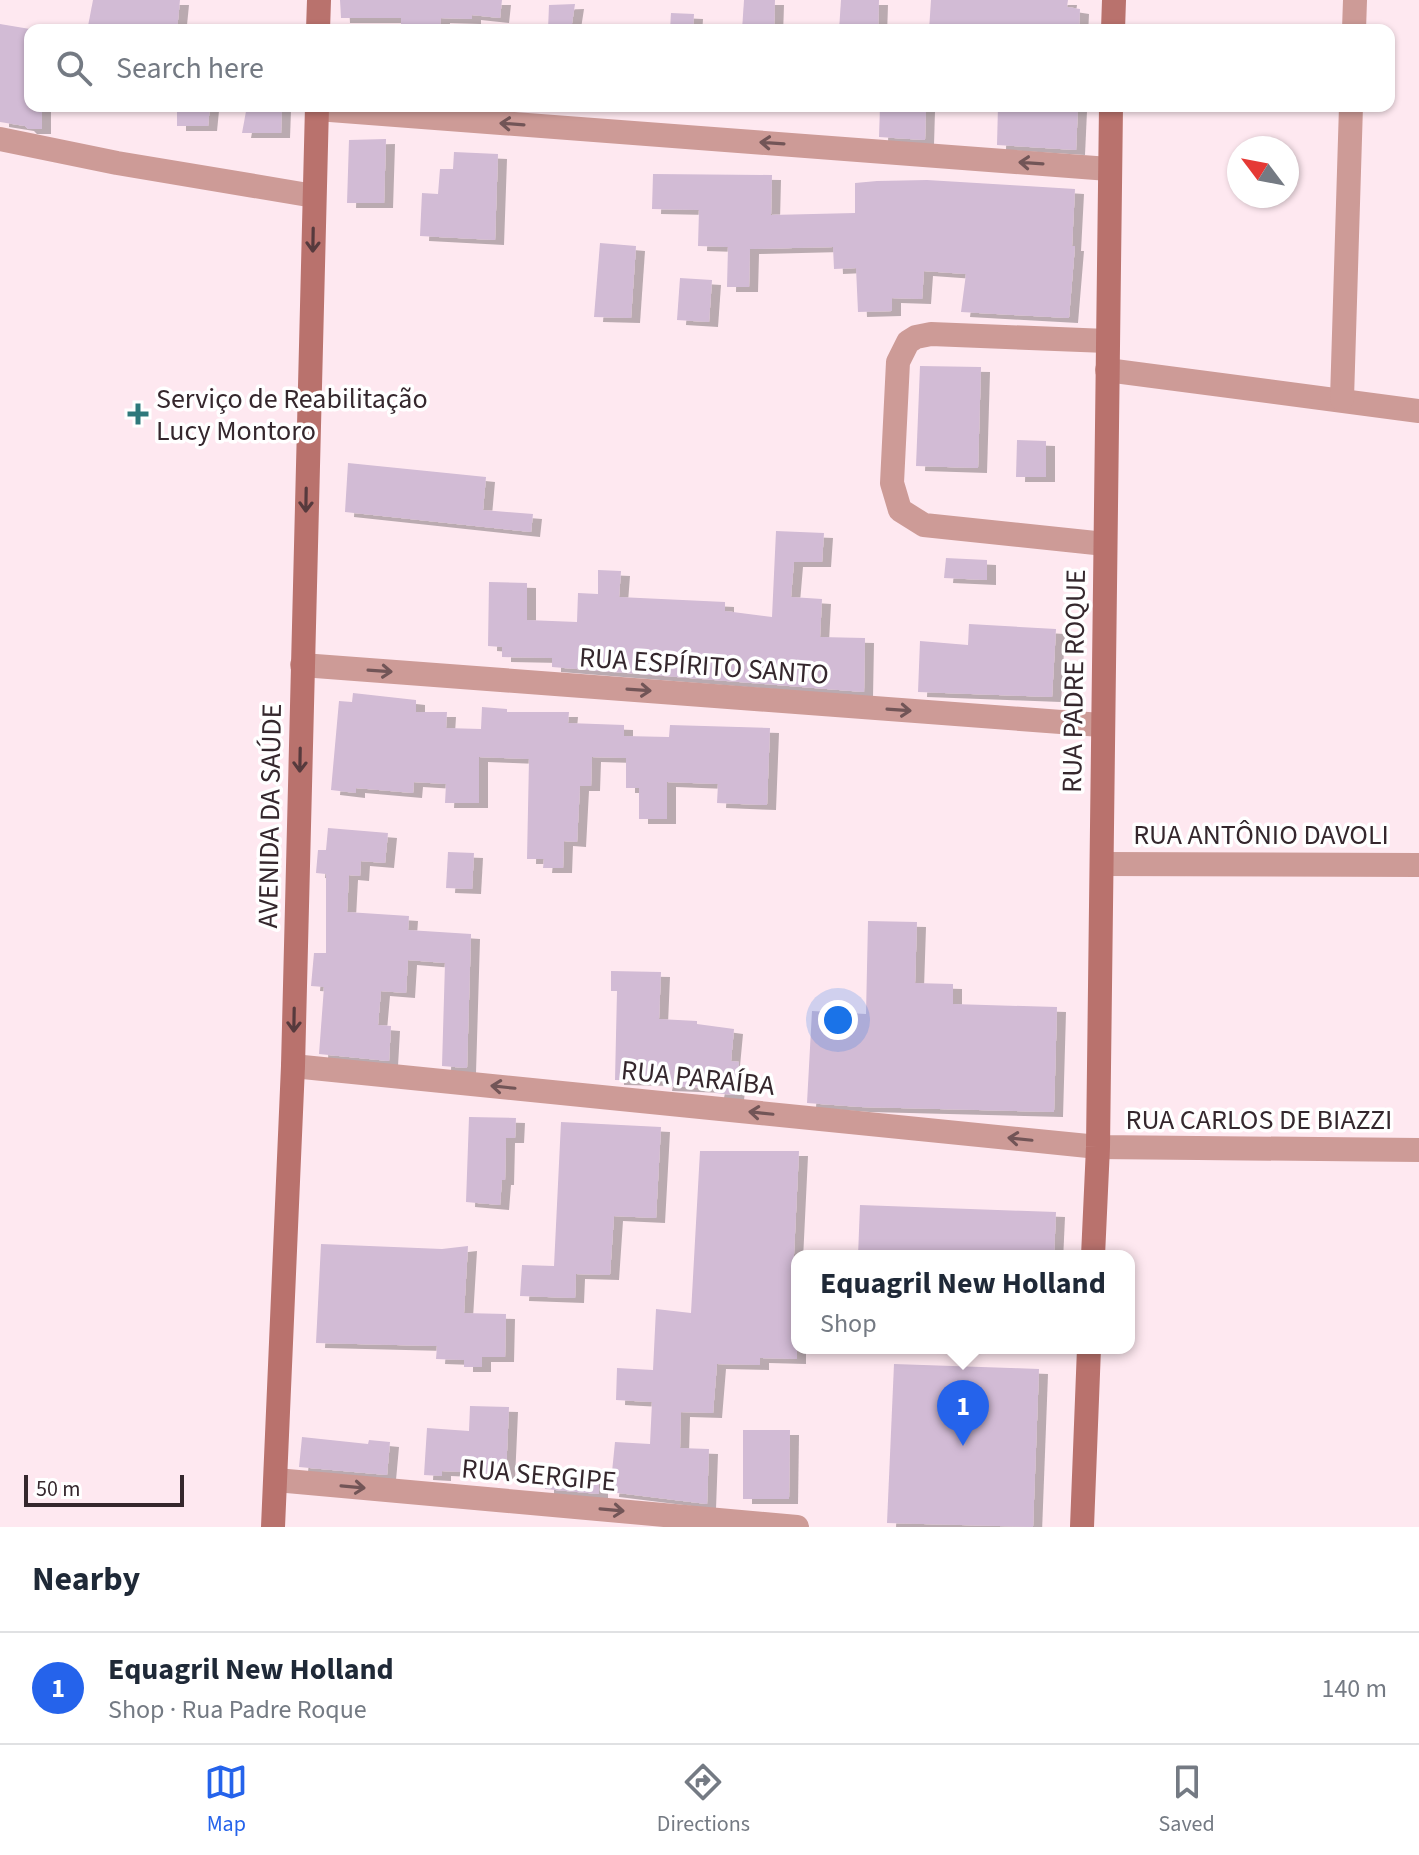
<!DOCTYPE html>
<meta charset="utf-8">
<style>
:root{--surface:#fff;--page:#f6f6f7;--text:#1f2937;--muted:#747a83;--line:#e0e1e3;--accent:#2563eb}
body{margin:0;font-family:"Source Sans 3",sans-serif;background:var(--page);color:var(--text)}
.compass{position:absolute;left:1227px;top:136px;width:72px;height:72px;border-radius:50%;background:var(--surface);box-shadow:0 2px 6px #0004;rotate:302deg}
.scale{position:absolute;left:24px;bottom:20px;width:160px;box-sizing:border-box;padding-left:8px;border:4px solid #35272d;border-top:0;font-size:22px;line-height:28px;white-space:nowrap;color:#35272d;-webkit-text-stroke:6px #fff;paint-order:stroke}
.you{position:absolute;left:838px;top:1020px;width:28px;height:28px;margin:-20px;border:6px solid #fff;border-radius:50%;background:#1a73e8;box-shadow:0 0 0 12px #1a73e833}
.badge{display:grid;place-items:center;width:52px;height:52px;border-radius:50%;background:var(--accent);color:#fff;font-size:26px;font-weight:700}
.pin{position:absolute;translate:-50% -66px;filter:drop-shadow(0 2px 4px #0008)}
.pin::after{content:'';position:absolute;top:42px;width:28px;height:24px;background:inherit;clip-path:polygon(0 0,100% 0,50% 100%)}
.popup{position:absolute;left:791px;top:1250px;width:344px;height:104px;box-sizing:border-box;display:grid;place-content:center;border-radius:16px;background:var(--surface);filter:drop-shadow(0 2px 6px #0005);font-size:26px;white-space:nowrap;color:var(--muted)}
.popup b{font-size:30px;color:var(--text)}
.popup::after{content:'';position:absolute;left:50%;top:100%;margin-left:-16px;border:16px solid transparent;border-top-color:var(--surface)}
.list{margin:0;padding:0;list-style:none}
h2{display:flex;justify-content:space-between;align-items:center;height:104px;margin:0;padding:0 32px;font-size:34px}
h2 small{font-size:26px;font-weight:400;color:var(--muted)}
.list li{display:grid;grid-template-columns:52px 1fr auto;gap:24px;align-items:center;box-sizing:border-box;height:112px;padding:0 32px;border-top:2px solid var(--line)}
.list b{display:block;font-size:30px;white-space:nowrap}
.list p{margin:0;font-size:26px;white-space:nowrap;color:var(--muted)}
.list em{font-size:26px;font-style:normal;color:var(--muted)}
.icon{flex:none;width:44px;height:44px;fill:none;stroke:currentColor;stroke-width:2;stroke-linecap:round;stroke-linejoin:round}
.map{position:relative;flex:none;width:1419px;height:1527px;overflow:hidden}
.search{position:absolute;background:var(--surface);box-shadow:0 2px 6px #0004;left:24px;right:24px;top:24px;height:88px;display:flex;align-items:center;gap:20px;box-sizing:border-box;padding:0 28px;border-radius:16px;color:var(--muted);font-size:30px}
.sheet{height:216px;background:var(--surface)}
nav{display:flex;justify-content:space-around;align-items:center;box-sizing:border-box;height:112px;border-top:2px solid var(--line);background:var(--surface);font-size:22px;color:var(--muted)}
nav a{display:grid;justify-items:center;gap:4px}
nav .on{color:var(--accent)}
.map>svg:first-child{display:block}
.building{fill:#d2bbd5;filter:url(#shadow)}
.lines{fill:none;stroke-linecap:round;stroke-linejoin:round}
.street{stroke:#cd9b97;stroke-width:24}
.secondary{stroke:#b9726d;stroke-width:24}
.oneway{stroke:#725557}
.oneway2{stroke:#563a3d}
.poi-dot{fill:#2e787b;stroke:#fff;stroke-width:3}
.labels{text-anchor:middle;stroke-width:7;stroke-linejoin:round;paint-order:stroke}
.poi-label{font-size:28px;fill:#35272d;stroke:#fff;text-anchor:start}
.street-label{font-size:28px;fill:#35272d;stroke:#fff}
</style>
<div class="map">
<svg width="1419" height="1527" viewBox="0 0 1419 1527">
<defs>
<filter id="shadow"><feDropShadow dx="9" dy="5" stdDeviation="0" flood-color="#0004"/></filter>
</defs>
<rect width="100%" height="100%" fill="#fee8f0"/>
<g class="building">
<path d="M93,0H180L177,30H123L88,26Z"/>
<path d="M340,0H502L500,18L472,15V19L441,18L440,30H401V18H341Z"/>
<path d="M744,0H775L774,30H742Z"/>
<path d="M841,0H879L878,30H839Z"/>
<path d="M931,0H1068L1067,7L1080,9L1079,30H929Z"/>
<path d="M575,4L571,30H548L549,5Z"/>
<path d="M671,13L694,14L693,30H670Z"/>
<path d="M0,24L30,29V106H42V129H28L25,126L0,122Z"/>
<path d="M177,106H210L208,126H177Z"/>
<path d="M247,106H282L281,133H242Z"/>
<path d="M880,106H926L925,140L879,137Z"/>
<path d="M998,106H1078L1076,150L997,145Z"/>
<path d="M386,139L384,203H347L349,140Z"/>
<path d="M454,152L498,154L495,240L420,236L422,193L438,194L440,169H453Z"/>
<path d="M653,174L772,175L771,215L855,213V183L877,181L927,180L1075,189L1072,246H1075L1069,318L961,312L966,274L924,271L922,299L892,298V311L858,312L856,268L834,269L833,247L750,249L749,287H727L728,247L698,246L699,210L652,209Z"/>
<path d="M600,243L636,246L631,318L594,317Z"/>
<path d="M680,278L712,280L709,322L677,320Z"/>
<path d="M920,366L981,367L978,468L916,466Z"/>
<path d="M1017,440L1046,441V477H1016Z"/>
<path d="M348,463L486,477L483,510L533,514L531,532L345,512Z"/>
<path d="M776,531L824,533L822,562H794L791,597L822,599L820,637L865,638L864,692L552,667V658L502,657V647L488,646L489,582L527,583V620L577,622L578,593L598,594V570L621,571L619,597L725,602V611L772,617Z"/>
<path d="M946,558L987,560V580L944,578Z"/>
<path d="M969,624L1056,629L1052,697L918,692L920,641L968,645Z"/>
<path d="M353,693L416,700V712H447L446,728L481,729L482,707L507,709V712H569L568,723L624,725V736L669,737L670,725L770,728L767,805L717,803L718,784L667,782V819H639V788H626V758L592,757L591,786H580L577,842L564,841L563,868H543L544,859H527L529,759L479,757V803H445L446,784L414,782L413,793L356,788V793L331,790L339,701L352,702Z"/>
<path d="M328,828L388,833L385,863L361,861L360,876L349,875L347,912L409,916L408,930L471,934L467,1068L442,1066L445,963L408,960L406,993L381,991L378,1025L391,1026L389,1061L319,1054L324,987L311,986L314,953H326V874L316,873L318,850H326Z"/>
<path d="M448,852L474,853L472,889L446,888Z"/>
<path d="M868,921L917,922L915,983L953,984V1004L1057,1007L1054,1112L861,1107L807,1103L812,1011L866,1014Z"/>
<path d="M611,971L661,972L659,1019L697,1021V1024L734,1029L731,1061L739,1062L735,1095L715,1093L716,1088L663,1086L664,1081L615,1080L617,991H611Z"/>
<path d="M469,1117L516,1118L515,1138H506L505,1180H502L500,1205L466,1202Z"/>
<path d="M561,1122L661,1127L656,1218L614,1216L610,1275L576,1274L575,1298L520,1296L522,1265L554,1266Z"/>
<path d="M700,1151H799L791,1317H797V1359L760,1358V1365L717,1364L713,1413L681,1412L680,1448L709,1449L707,1504L610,1492L615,1442L650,1444L652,1402L616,1400L617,1368L653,1370L656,1309L691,1313Z"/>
<path d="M860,1205L1056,1212L1054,1256H858Z"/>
<path d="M321,1244L442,1249L468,1246L464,1313L506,1314L505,1357H482V1367H464V1360L436,1359L437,1346L316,1343Z"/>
<path d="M894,1364L1039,1369L1033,1527L887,1523Z"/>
<path d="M470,1406L509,1407L506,1474L442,1471V1476L424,1475L427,1428L469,1431Z"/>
<path d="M743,1430H790L789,1499H743Z"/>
<path d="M302,1437L368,1444L369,1440L390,1442L387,1475L299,1467Z"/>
<path d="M545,1477L599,1478V1494L545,1489Z"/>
</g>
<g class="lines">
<g class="street">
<path d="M1354,30L1355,0"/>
<path d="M317,109L1109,169"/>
<path d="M0,139L117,163L314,196"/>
<path d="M1107,370L1419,411"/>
<path d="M1342,399L1351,106"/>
<path d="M1105,544L924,525L900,510L892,483L898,362L908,342L916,337L931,334L1107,341"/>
<path d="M302,665L1101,725"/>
<path d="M1102,864L1419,865"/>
<path d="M293,1066L1098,1147L1419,1150"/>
<path d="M276,1480L797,1527"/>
</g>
<g class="secondary">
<path d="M318,30L319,0"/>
<path d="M1113,30L1114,0"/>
<path d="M1093,1256L1098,1147L1111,106"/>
<path d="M273,1527L293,1066L317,106"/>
<path d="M1082,1527L1089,1348"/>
</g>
</g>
<defs><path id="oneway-shaft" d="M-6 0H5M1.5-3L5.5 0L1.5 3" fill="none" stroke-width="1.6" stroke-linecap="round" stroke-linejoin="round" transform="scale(2)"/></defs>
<g class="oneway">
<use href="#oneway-shaft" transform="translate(512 124) rotate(-176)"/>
<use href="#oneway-shaft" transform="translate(772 143) rotate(-176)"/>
<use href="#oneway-shaft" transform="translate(1031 163) rotate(-176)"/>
<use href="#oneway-shaft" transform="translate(380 671) rotate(4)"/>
<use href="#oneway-shaft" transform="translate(639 690) rotate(4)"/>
<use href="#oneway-shaft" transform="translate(899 710) rotate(4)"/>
<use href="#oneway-shaft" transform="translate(503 1087) rotate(-174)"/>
<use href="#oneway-shaft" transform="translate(761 1113) rotate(-174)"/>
<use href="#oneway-shaft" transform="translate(1020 1139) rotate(-174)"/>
<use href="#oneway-shaft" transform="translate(353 1487) rotate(5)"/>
<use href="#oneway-shaft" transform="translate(612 1510) rotate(5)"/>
</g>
<g class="oneway2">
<use href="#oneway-shaft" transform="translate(313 240) rotate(91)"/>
<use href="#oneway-shaft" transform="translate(306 500) rotate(91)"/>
<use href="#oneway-shaft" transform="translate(300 760) rotate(91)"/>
<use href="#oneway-shaft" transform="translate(294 1020) rotate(91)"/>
</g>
<path class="poi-dot" d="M134 402h8v8h8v8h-8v8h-8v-8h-8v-8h8z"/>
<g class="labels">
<g class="poi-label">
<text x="156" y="408">Serviço de Reabilitação<tspan x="156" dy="32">Lucy Montoro</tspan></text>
</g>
<g class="street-label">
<text transform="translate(704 665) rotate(4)" y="10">RUA ESPÍRITO SANTO</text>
<text transform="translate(1073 681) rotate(-89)" y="10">RUA PADRE ROQUE</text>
<text transform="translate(269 816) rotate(-89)" y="10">AVENIDA DA SAÚDE</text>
<text x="1261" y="844">RUA ANTÔNIO DAVOLI</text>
<text transform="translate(698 1077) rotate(6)" y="10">RUA PARAÍBA</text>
<text x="1259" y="1129">RUA CARLOS DE BIAZZI</text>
<text transform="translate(539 1474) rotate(5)" y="10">RUA SERGIPE</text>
</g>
</g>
</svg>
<svg class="compass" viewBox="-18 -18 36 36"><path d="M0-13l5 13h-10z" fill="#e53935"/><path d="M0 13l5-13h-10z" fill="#747a83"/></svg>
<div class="scale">50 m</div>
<div class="you"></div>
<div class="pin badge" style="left:963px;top:1446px">1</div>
<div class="popup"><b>Equagril New Holland</b>Shop</div>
<div class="search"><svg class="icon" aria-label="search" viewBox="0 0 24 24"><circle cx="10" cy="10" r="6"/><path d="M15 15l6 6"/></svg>Search here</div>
</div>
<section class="sheet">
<h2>Nearby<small></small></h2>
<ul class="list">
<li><span class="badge">1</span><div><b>Equagril New Holland</b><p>Shop · Rua Padre Roque</p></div><em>140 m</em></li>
</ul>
</section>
<nav>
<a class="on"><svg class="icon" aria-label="map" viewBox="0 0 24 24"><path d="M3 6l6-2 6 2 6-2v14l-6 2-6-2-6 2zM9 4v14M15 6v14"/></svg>Map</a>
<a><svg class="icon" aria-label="directions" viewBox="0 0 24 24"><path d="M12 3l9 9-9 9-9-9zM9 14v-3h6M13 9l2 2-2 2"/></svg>Directions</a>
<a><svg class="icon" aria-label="saved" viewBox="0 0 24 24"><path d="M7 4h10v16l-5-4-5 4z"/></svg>Saved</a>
</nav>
